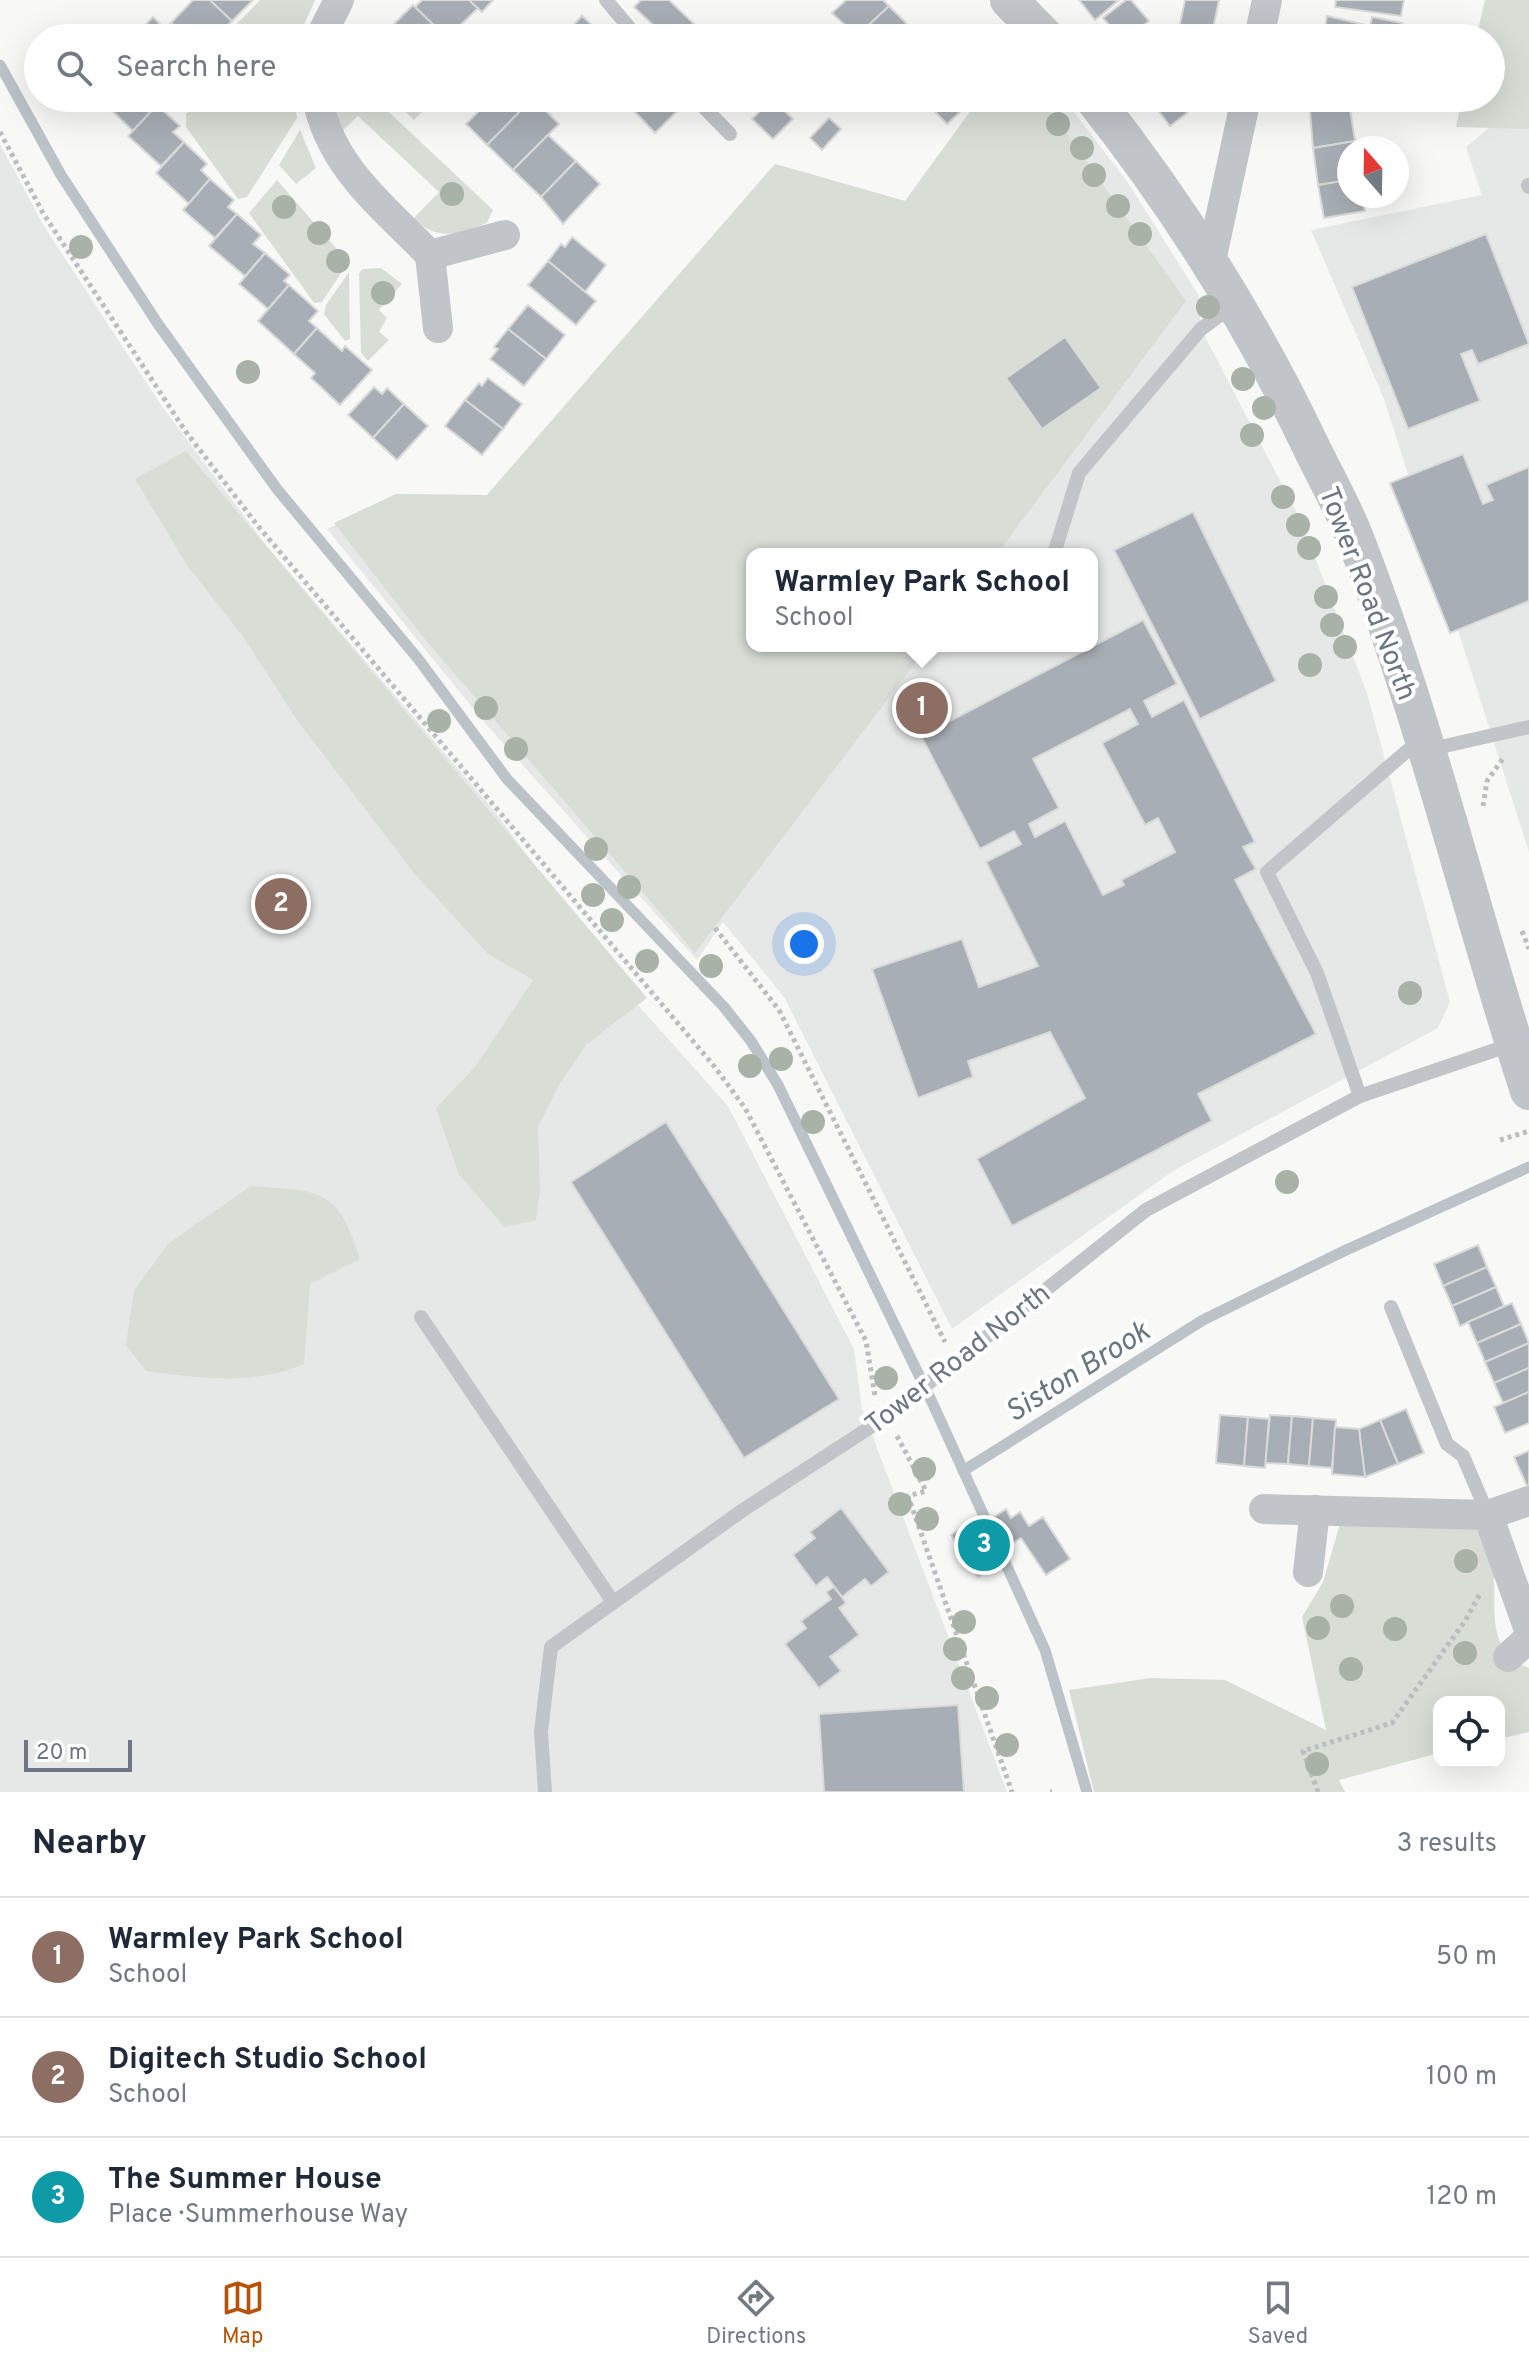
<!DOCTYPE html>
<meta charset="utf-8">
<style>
:root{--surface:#fff;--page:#f6f6f7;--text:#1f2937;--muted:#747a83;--line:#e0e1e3;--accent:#b45309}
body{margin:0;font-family:Overpass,sans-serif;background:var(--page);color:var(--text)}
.controls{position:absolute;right:24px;bottom:24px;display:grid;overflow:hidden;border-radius:16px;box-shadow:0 8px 32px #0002}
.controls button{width:72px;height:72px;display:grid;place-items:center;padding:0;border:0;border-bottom:2px solid var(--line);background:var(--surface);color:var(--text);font:40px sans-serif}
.compass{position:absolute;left:1337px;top:136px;width:72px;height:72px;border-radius:50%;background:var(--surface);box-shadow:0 8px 32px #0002;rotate:340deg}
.scale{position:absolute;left:24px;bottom:20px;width:108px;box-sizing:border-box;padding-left:8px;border:4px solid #6c7684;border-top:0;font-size:22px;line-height:28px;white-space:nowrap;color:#6c7684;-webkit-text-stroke:6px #fff;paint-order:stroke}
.you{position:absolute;left:804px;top:944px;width:28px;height:28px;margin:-20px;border:6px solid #fff;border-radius:50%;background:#1a73e8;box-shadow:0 0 0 12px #1a73e833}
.badge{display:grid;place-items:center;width:52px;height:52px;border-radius:50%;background:var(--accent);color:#fff;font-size:26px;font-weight:700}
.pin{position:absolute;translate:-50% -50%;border:4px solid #fff;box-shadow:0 2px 8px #0006}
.popup{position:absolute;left:746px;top:548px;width:352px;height:104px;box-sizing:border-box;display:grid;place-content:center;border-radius:16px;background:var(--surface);filter:drop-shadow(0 2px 6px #0005);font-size:26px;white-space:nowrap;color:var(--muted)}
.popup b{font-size:30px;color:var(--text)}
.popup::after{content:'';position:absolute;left:50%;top:100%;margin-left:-16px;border:16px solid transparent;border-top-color:var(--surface)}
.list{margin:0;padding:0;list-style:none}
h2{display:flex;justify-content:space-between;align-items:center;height:104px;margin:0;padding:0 32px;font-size:34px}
h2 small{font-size:26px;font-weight:400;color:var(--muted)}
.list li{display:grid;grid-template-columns:52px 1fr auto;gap:24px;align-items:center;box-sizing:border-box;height:120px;padding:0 32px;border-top:2px solid var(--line)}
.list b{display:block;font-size:30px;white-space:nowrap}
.list p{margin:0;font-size:26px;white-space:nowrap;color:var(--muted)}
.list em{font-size:26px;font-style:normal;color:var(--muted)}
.icon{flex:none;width:44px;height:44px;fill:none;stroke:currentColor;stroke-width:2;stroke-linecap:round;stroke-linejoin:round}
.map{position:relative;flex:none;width:1529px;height:1792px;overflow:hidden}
.search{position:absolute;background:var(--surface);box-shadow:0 8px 32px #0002;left:24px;right:24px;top:24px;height:88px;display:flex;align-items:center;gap:20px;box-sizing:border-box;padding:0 28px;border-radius:44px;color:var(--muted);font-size:30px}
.sheet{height:464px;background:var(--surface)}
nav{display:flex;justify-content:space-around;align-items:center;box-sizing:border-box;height:112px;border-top:2px solid var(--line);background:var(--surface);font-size:22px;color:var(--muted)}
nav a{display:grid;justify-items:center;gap:4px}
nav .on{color:var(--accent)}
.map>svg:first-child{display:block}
.built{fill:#e6e8e7;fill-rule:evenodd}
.green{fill:#d8ddd6}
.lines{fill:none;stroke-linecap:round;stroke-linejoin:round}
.stream{stroke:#bbc3c8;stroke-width:11}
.building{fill:#a8aeb5;stroke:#dadbd9;stroke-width:2;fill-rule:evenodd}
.path{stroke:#bbbdc0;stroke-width:5;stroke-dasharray:4 4;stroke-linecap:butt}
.service{stroke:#c1c4c8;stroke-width:14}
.minor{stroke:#c1c4c8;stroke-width:30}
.tertiary{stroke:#c1c4c8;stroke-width:38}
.tree{fill:#a8b2a7}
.labels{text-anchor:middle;stroke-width:8;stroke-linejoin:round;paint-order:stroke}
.street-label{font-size:28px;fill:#6c7684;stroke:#fff}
.water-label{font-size:30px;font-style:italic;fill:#67767f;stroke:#fff}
</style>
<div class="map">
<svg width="1529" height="1792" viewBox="0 0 1529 1792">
<rect width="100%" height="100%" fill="#f8f9f7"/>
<g class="built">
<path d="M980,98H1063L1127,181L1199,296L1201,329L1301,521L1367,693L1450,1002L1438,1028L1173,1171L952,1329L784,997L723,922L697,960L485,723L327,529L396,494L487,495L775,164L905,201ZM752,554H1092V646H752Z"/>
<path d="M1505,115L1529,117V852L1384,399L1311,230L1482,195L1466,147Z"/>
<path d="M0,144L45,228L161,405L266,545L496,813L629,995L728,1106L854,1349L862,1408L1007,1792H0Z"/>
</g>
<g class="green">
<path d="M260,0H315L298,38L231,36L232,29Z"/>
<path d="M1485,0H1529V129L1456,127L1462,98H1491V38H1476Z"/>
<path d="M204,98H294L297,118L247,197L238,199L186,127V114Z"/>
<path d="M334,98H374L493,210L487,223C460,234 436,242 414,218L439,192L358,116L342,131L334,108Z"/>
<path d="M391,98H436L414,120Z"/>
<path d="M980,98H1041L1186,301L997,554H752V646H928L695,953L423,637L334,523L396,494L487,495L775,164L905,201Z"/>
<path d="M300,130L316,168L296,184L279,165Z"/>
<path d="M277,180L348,262L322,302L314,303L249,213Z"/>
<path d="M381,268L402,284L379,310L387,318L379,332L389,340L368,361L361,353L359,274L362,269Z"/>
<path d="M349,272L350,339L345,341L324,314L326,305Z"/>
<path d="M186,451L647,998L587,1044L560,1083L538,1127L540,1191L536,1220L505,1227L459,1175L436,1108L476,1066L533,980L488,954L414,873L297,720L244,638L187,565L135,479Z"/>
<path d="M251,1186C320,1191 338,1187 360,1259L310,1284L304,1364C254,1386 199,1378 146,1371L126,1345L134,1290L169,1243Z"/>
<path d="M1469,1522C1474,1528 1482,1534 1486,1541C1508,1583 1472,1645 1529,1668V1732L1499,1739V1702H1439V1753L1339,1780L1345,1792H1094L1069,1690L1151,1678L1225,1680L1326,1730L1302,1617L1323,1582L1340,1524Z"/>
</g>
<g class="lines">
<g class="stream">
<path d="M0,65L61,175L158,324L277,489L419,660L507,779L724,1007L751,1041L778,1085L932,1402L1045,1650L1087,1792"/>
<path d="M963,1471L1203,1320L1344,1251L1529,1167"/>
</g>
</g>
<g class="building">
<path d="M193,0H210L232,21L216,38H187L171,23Z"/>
<path d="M210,0H253L232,21Z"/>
<path d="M422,0H469L478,8L447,38L415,7Z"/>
<path d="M469,0H493L482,12Z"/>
<path d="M641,0H669L695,25L682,38H667L634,7Z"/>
<path d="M846,0H883L889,6L855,38H840L837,35L846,26L832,13Z"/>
<path d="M1079,0H1119L1095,20Z"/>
<path d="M1126,0H1131L1149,21L1127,38H1120L1103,18Z"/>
<path d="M1185,0H1219L1211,38H1177Z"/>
<path d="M1336,0H1404L1401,16L1335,7Z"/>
<path d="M413,5L415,7L447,38H380Z"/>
<path d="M889,6L912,29L902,38H855Z"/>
<path d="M582,16L594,27L584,38H566L563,36Z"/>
<path d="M1327,16L1370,26L1372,17L1402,23L1399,38L1377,34V38H1323Z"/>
<path d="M153,17L165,29L171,23L187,38H133Z"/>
<path d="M107,98H150L157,105L133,131L103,102Z"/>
<path d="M492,98H505L519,113L487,145L466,124Z"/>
<path d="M533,98L559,124L513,170L487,145Z"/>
<path d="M622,98H664L677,111L655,133Z"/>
<path d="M922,98H958L952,103L960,112L947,124Z"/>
<path d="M1156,98H1175L1187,113L1170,126L1151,101Z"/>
<path d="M1309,98L1350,109L1355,141L1313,148Z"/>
<path d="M1323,98H1366L1364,107Z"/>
<path d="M772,99L793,119L773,139L752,119Z"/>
<path d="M157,105L180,126L173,132L184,142L161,166L128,136Z"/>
<path d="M829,118L841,129L822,150L810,138Z"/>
<path d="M548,135L576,161L541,197L513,170Z"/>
<path d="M1355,141L1356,148H1349V180L1318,185L1313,148Z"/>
<path d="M184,142L207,164L201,170L210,179L189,204L156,173Z"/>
<path d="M576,161L600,184L563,224L541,197Z"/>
<path d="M210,179L234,200L228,207L237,214L215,238L183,210Z"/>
<path d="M1349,180V196H1363L1365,211L1324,218L1318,185Z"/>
<path d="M237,214L261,235L253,244L265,253L245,276L209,246Z"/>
<path d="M1486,234L1529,344L1478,364L1472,350L1461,354L1480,401L1408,429L1352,287Z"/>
<path d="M572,237L606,265L585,292L548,261L561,244L565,247Z"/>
<path d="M265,253L290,275L284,281L289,285L268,309L239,284Z"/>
<path d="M548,261L596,301L576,325L528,285Z"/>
<path d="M289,285L318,311L309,321L317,328L294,354L258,321Z"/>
<path d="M528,305L565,335L546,359L508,329Z"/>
<path d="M317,328L342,351L345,346L372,370L340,405L311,378L315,373L294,354Z"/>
<path d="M508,329L546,359L524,386L490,359L498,349L494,347Z"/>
<path d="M1065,337L1101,388L1042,429L1006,378Z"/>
<path d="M488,378L522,404L503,429L465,400L479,383L482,386Z"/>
<path d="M374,387L382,394L387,388L404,404L373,438L348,415Z"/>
<path d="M465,400L503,429L482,455L445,426Z"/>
<path d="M404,404L428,426L397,460L373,438Z"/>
<path d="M1463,454L1483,504L1493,500L1486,485L1529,467V601L1450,633L1390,483Z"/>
<path d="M1193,512L1276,681L1200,719L1114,550Z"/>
<path d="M1143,620L1177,684L1144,701L1152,717L1184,700L1255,842L1243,847L1256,869L1235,880L1316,1034L1198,1094L1212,1121L1012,1226L977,1159L1085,1098L1050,1032L968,1061L973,1077L918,1098L872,969L962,939L979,987L1038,966L986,862L1021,844L1014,831L980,849L921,736ZM1130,709L1138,724L1102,743L1145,825L1158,818L1175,852L1121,880L1124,885L1103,895L1065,821L1035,837L1029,824L1059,808L1033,759Z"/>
<path d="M666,1122L839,1399L744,1458L571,1182Z"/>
<path d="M1478,1245L1487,1267L1443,1286L1434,1264Z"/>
<path d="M1487,1267L1496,1287L1452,1306L1443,1286Z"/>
<path d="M1496,1287L1504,1306L1460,1326L1452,1306Z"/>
<path d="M1512,1303L1521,1324L1477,1343L1468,1322Z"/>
<path d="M1521,1324L1529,1343L1485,1362L1477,1343Z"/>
<path d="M1529,1343V1368L1494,1383L1485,1362Z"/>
<path d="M1529,1368V1392L1503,1403L1494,1383Z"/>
<path d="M1529,1392V1423L1505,1433L1494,1407Z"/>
<path d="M1406,1409L1424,1453L1398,1464L1380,1420Z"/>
<path d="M1220,1415L1248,1417L1244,1466L1216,1463Z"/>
<path d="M1270,1415L1292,1416L1288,1464L1265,1463Z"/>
<path d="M1292,1416L1313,1418L1309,1466L1288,1464Z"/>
<path d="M1248,1417L1269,1419L1265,1468L1244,1466Z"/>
<path d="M1313,1418L1336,1420L1332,1468L1309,1466Z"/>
<path d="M1380,1420L1398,1464L1365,1477L1359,1429Z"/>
<path d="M1335,1427L1359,1429L1365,1477L1332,1474Z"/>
<path d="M1529,1451V1485L1527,1486L1514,1457Z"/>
<path d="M841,1508L889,1572L871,1586L865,1579L842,1597L827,1577L816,1586L793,1555L815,1538L810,1532Z"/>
<path d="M1006,1509L1011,1518L1020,1512L1029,1526L1043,1517L1070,1559L1046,1575L1021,1538L991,1557L997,1565L978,1577L951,1535L971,1522L976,1529Z"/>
<path d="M834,1587L846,1603L839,1608L859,1635L830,1657L841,1671L819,1688L785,1644L806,1628L801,1621L831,1599L826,1592Z"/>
<path d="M958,1705L964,1792H824L819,1714Z"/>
</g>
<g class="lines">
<g class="path">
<path d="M0,132L43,213L186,432L258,526L714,1066L745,1108L866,1341L875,1396"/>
<path d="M1483,806L1487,781L1504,757"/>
<path d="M715,928L779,1010L945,1342"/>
<path d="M1522,931L1529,949"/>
<path d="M1500,1140L1529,1131"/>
<path d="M897,1436L926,1491L908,1496L1012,1792"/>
<path d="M1050,1792H1052"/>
<path d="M1318,1792L1303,1751L1392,1723L1465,1621L1481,1592"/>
</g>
<g class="service">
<path d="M606,0L638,38"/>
<path d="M695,98L730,134"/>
<path d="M1528,185L1529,187"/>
<path d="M1054,554L1079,473L1201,329L1235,304"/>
<path d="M1427,750L1529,727"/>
<path d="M1360,1096L1317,973L1267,872L1422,738"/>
<path d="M1391,1307L1447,1444L1463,1456L1488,1515"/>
<path d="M421,1317L613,1602"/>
<path d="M545,1792L541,1732L551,1647L743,1510L886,1417L1146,1210L1360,1096L1513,1044"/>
</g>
<g class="minor">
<path d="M320,38L339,0"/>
<path d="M1259,38L1267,0"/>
<path d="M317,98C331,168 382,205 430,255L505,235"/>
<path d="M430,255L438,328"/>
<path d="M1211,261L1246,98"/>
<path d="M1264,1509L1488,1515L1529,1501"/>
<path d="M1488,1515L1529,1630"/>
<path d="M1308,1572L1315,1510"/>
<path d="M1508,1657L1529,1638"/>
</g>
<g class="tertiary">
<path d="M1009,0L1046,38"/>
<path d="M1093,98C1180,208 1253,324 1313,451C1327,479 1343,508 1355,538C1425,718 1469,907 1529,1091"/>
</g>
</g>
<g class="tree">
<circle cx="1058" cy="124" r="12"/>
<circle cx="1082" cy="148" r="12"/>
<circle cx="1094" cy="175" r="12"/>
<circle cx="452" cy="194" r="12"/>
<circle cx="1118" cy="206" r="12"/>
<circle cx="284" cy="207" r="12"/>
<circle cx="319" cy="233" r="12"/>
<circle cx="1140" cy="234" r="12"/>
<circle cx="81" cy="247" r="12"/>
<circle cx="338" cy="261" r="12"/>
<circle cx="383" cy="293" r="12"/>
<circle cx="1208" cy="307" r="12"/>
<circle cx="248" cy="372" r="12"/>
<circle cx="1243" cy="379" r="12"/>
<circle cx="1264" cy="408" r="12"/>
<circle cx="1252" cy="435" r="12"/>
<circle cx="1283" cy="497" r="12"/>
<circle cx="1298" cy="525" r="12"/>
<circle cx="1309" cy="548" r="12"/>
<circle cx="1326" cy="597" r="12"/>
<circle cx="1332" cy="625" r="12"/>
<circle cx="1345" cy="647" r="12"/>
<circle cx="1310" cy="665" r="12"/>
<circle cx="486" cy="708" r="12"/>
<circle cx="439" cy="721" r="12"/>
<circle cx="516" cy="749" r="12"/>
<circle cx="596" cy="849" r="12"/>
<circle cx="629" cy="887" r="12"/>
<circle cx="593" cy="895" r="12"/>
<circle cx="612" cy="920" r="12"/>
<circle cx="647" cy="961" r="12"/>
<circle cx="711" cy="966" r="12"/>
<circle cx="1410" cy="993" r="12"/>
<circle cx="781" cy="1059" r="12"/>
<circle cx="750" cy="1066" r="12"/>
<circle cx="813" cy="1122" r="12"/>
<circle cx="1287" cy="1182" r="12"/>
<circle cx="886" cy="1378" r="12"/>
<circle cx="924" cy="1469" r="12"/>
<circle cx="900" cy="1504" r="12"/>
<circle cx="927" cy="1519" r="12"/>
<circle cx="1466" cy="1561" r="12"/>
<circle cx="1342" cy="1606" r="12"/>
<circle cx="964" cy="1622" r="12"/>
<circle cx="1318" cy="1628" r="12"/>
<circle cx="1395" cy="1629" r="12"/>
<circle cx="955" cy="1649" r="12"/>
<circle cx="1465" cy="1653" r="12"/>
<circle cx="1351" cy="1669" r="12"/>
<circle cx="963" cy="1678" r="12"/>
<circle cx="987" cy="1698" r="12"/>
<circle cx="1007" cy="1745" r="12"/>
<circle cx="1317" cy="1764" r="12"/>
</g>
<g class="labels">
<g class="street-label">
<text transform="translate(1369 593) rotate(69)" y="10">Tower Road North</text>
<text transform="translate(957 1358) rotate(-38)" y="10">Tower Road North</text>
</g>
<g class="water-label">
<text transform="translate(1077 1371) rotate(-32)" y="10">Siston Brook</text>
</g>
</g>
</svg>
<div class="controls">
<button><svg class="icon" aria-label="locate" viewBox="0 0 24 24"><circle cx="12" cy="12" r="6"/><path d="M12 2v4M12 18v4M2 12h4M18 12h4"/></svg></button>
</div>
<svg class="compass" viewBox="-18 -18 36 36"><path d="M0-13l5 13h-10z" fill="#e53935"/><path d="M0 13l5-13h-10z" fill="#747a83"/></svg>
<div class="scale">20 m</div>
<div class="you"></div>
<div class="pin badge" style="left:922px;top:708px;background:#8d6e63">1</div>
<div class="popup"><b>Warmley Park School</b>School</div>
<div class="pin badge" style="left:281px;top:904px;background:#8d6e63">2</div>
<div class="pin badge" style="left:984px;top:1545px;background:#0f9aa8">3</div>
<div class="search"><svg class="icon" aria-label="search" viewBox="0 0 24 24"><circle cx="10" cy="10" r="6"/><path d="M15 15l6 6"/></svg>Search here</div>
</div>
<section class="sheet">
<h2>Nearby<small>3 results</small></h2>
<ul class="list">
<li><span class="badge" style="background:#8d6e63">1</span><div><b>Warmley Park School</b><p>School</p></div><em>50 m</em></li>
<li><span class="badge" style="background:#8d6e63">2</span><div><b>Digitech Studio School</b><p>School</p></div><em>100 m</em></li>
<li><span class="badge" style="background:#0f9aa8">3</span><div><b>The Summer House</b><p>Place · Summerhouse Way</p></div><em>120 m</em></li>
</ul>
</section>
<nav>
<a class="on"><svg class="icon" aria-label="map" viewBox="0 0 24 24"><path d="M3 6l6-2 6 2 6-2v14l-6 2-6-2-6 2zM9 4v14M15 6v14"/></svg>Map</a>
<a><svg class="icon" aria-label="directions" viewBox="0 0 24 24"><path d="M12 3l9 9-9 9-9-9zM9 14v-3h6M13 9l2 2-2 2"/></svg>Directions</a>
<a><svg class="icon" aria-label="saved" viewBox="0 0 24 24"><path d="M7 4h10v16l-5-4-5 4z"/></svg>Saved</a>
</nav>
